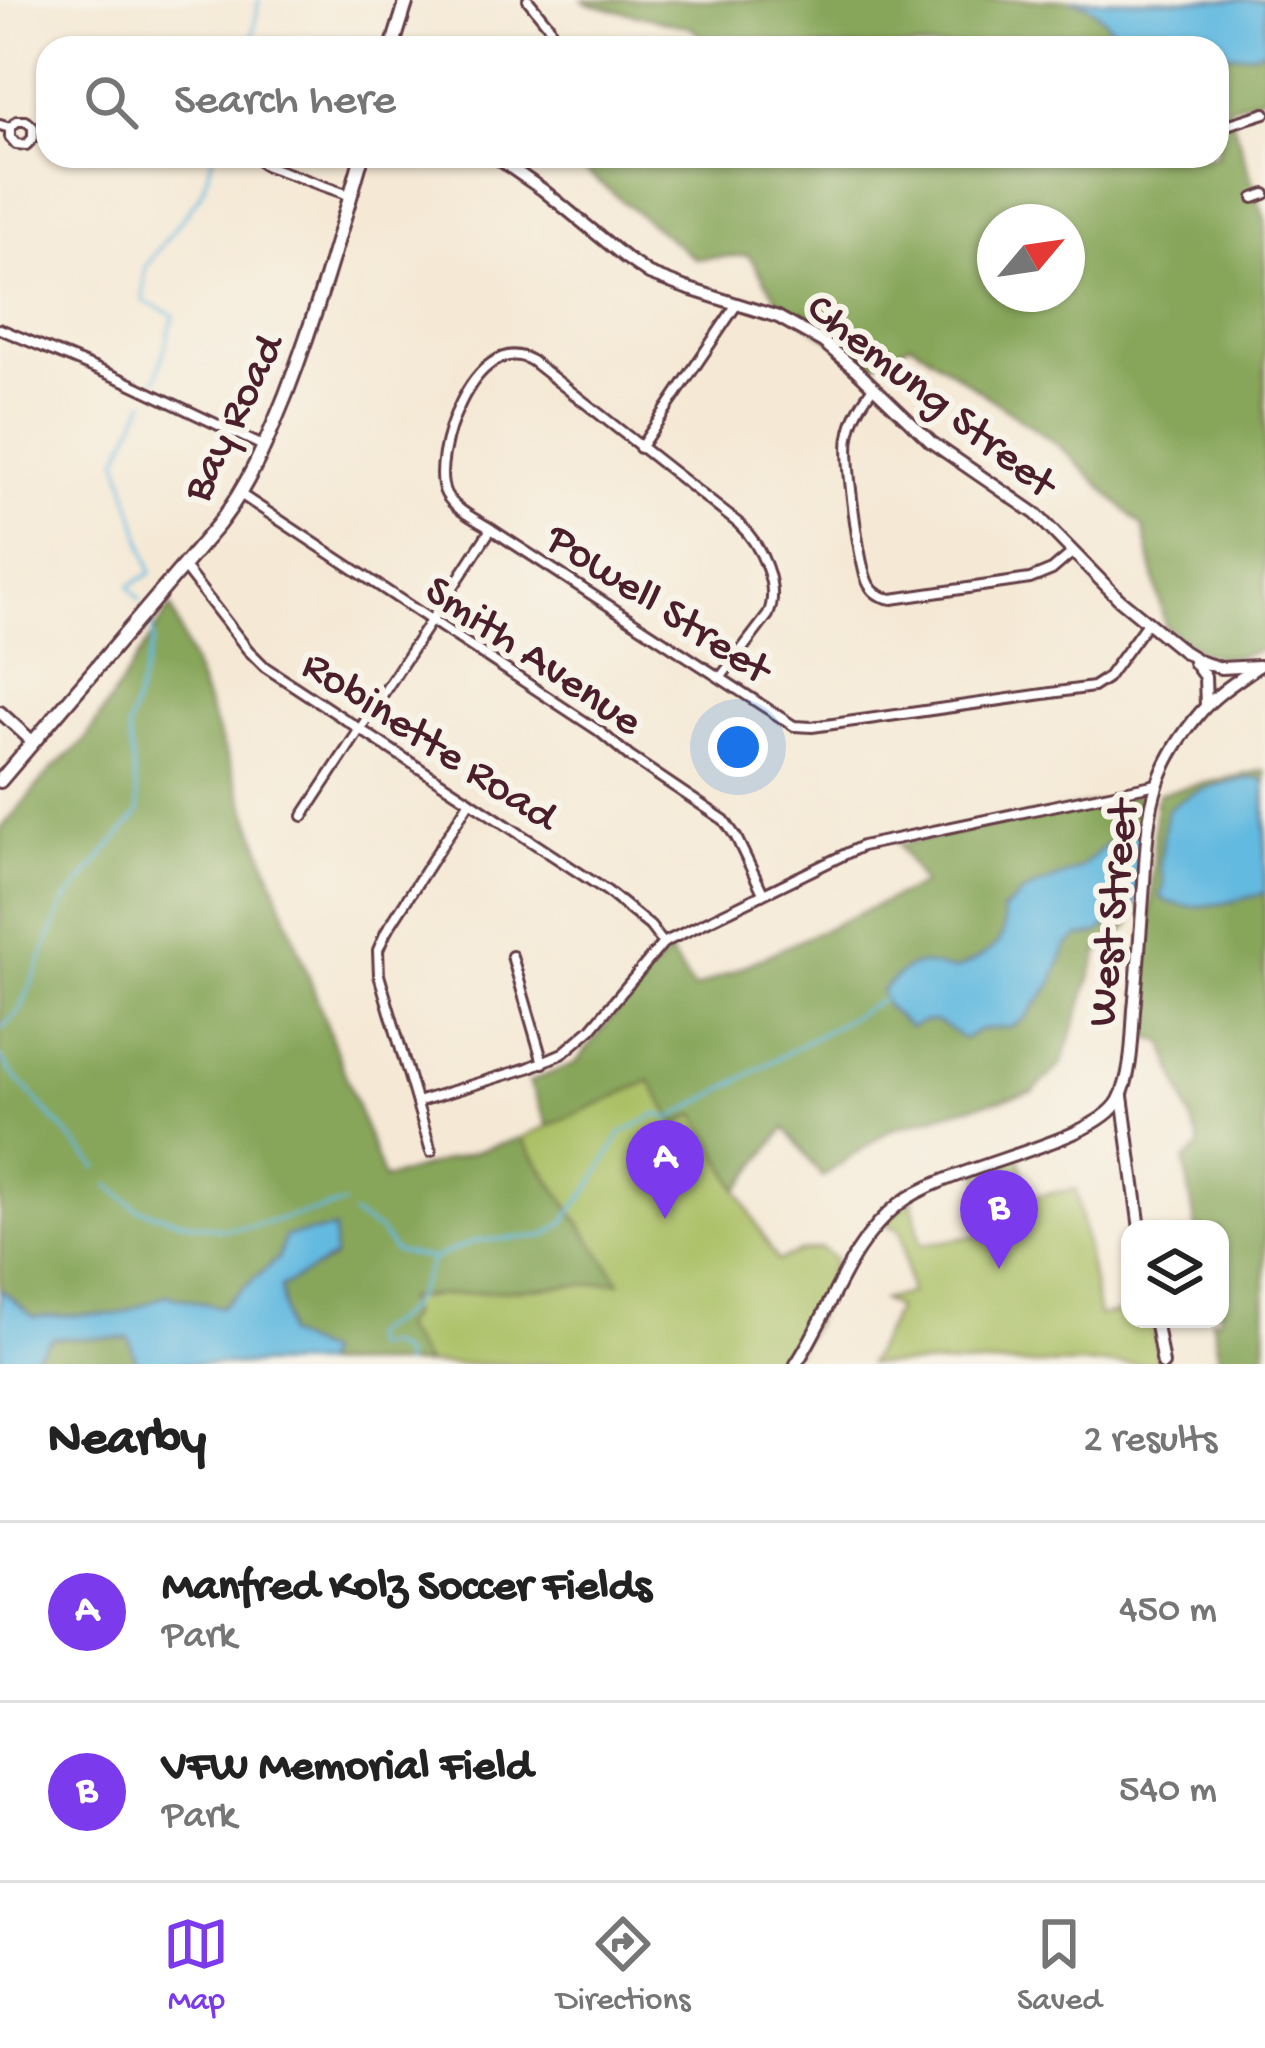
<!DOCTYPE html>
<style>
:root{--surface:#fff;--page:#f6f6f6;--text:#222;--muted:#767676;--line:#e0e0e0;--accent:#7c3aed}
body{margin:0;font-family:"Gochi Hand",sans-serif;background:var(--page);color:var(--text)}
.controls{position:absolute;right:36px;bottom:36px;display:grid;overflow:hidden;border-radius:24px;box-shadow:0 3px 9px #0004}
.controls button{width:108px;height:108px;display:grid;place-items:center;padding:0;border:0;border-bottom:3px solid var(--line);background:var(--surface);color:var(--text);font:60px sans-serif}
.compass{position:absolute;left:977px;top:204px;width:108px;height:108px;border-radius:50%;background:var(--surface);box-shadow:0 3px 9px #0004;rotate:61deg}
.you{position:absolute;left:738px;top:747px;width:42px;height:42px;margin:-30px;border:9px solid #fff;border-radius:50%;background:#1a73e8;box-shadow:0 0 0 18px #1a73e833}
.badge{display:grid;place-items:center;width:78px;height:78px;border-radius:50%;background:var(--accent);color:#fff;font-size:39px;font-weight:700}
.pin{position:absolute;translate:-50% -99px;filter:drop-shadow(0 3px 6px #0008)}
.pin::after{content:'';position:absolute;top:63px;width:42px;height:36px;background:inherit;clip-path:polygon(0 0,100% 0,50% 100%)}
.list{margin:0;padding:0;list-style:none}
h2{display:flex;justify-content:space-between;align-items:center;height:156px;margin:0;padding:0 48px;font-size:51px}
h2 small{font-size:39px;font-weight:400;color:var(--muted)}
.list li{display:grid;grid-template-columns:78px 1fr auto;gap:36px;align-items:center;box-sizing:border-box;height:180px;padding:0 48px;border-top:3px solid var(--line)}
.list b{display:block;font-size:45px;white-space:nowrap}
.list p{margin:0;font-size:39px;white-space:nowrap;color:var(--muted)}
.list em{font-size:39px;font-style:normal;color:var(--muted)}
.icon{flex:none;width:66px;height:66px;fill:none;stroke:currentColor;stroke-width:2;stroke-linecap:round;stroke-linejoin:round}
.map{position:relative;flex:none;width:1265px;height:1364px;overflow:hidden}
.search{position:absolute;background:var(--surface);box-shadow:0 3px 9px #0004;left:36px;right:36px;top:36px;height:132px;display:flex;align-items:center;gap:30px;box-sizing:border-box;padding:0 42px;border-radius:36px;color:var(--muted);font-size:45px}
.sheet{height:516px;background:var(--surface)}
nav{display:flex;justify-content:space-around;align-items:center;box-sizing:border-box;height:168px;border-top:3px solid var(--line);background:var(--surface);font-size:33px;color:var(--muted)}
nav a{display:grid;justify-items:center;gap:6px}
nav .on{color:var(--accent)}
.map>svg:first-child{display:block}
.green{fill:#aac065;stroke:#7a7048;stroke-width:3}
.forest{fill:#87a65a;stroke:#686242;stroke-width:3;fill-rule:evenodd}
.water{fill:#63bae0;stroke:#566c86;stroke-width:3}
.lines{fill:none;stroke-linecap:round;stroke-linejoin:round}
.stream{stroke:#63bae0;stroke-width:3}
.minor-casing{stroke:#643d44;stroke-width:14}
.tertiary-casing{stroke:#643d44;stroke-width:16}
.secondary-casing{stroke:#643d44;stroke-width:18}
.minor{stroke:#fff;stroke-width:8}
.tertiary{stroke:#fff;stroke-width:10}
.secondary{stroke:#fff;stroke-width:12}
.labels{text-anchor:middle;stroke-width:12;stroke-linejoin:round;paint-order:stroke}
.street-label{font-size:45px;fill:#4a1f2b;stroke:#f7f3e8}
</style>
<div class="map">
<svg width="1265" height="1364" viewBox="0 0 1265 1364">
<rect width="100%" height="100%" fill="#f7f3e8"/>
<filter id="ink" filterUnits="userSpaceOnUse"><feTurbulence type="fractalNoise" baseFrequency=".00833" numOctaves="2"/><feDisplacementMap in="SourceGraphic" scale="24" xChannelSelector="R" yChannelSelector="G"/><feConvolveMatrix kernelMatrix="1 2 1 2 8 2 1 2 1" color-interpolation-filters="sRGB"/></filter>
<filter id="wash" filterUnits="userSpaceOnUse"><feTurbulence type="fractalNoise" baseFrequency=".004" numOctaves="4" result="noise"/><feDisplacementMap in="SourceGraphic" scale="48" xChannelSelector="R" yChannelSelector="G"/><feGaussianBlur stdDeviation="2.7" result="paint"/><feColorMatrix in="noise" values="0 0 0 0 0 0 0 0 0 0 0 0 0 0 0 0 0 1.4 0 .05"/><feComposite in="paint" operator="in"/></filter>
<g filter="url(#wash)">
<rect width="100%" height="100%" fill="#f5e9d5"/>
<g class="green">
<path d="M650,1081L696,1114L777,1261L799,1252L821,1248L835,1259L812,1327L787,1364H427L401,1328L410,1314L405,1298L619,1281L521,1138Z"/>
<path d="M1019,1155L1028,1197L1076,1189L1099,1316L1130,1311V1319H1152L1159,1364H868L897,1309L882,1300L910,1293L901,1234L896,1228L883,1224L912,1199L921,1245L992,1233L978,1168Z"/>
</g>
<g class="forest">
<path d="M583,0H1090L1128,48H709L708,44L692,28L586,3Z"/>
<path d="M1265,44V96L1228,107L1265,220V649C1213,665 1207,657 1165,626L1143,527L1059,446L911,343L869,367L782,306L748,255L695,259L566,156H1217V56ZM995,222H1067V294H995Z"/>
<path d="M171,606L384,1179L521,1138L620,1282L406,1298L410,1314L401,1328L427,1364H321L324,1353L286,1335L281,1286L334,1258L333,1229L278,1259L221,1307L167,1295L120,1314L34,1317L0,1289V830L53,768L83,743Z"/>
<path d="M1265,770V1364H1220L1212,1319H1220V1229H1196L1184,1161L1199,1148V1142L1163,1041L1140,1037L1152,895L1156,801L1160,793Z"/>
<path d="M1140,794L1129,926L1099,951L1062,1064L1033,1092L953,1111L890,1130L822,1177L785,1128L738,1190L696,1114L676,1124L650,1081L548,1126L529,1082L576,1063L619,1008L669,952L694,989L923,884L899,845Z"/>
<path d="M52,1338H129L137,1364H27Z"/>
</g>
<g class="water">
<path d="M1070,0H1265V49C1249,57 1233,52 1217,56V48H1122C1110,24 1099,5 1070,0Z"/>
<path d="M1252,778L1265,781V893C1236,901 1185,916 1160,897L1164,885L1160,863L1167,810C1191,791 1221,782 1252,778Z"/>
<path d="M1142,830C1147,857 1138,884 1135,911L1114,920L1098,933L1078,937L1067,945L1052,984L1025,1018L1011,1027L978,1030L964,1039C941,1024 937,1014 910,1027L887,1007L881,991C890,983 900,971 912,966C926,961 938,969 951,969C958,970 963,966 970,963C993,951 1010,939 1002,911L1026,891L1079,869L1111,841Z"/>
<path d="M334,1229V1257L281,1287L286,1335L325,1353L321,1364H137L129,1338H52L27,1364H0V1289L34,1317L120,1314L167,1295L221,1307L278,1259L285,1236Z"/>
</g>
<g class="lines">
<g class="stream">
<path d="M251,48L259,0"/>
<path d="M156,380L174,315L143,301L145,267L202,193L213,156"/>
<path d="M140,600L129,586L151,573L118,459L145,401"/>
<path d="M0,1030L21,1009L64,903L139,812L128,728L153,641L151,617"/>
<path d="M0,1057L10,1071L98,1168"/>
<path d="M109,1185L136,1208L176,1220L220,1229L249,1227L344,1204"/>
<path d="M353,1215L380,1231L394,1251L432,1259L475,1241L545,1236L563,1223L591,1186L621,1134L657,1114L670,1119L883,999"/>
<path d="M403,1364L402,1355L387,1345L372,1348L368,1337C377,1328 384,1327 394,1320C415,1307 423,1280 432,1259"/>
</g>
</g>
</g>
<g filter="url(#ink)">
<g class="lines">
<defs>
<g id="minor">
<path d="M528,0L549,26L556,48"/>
<path d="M0,125L10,128L17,121H26L33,127V138L26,145L16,144L10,137V128"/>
<path d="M1217,128L1265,113"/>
<path d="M262,156V163L267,166L349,195"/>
<path d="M511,167L516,156"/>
<path d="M1254,198L1265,194"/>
<path d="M0,329L123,380L265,447"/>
<path d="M873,387C862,403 852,417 849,437C845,458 859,568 869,585C875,595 882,597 892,599L1030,579L1052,570L1073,552"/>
<path d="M640,448L737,304"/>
<path d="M240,494L599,731L629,756L724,820L736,837L763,893"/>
<path d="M183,566L248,650L265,667L607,891L650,926L663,943"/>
<path d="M720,678L768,615C781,586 760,543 738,523L532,361C475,327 428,461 446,494C455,510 477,520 491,529L794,726L812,727L1093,687L1107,678L1147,623"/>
<path d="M303,816L491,529"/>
<path d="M512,956L543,1063"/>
<path d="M417,1102L528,1068L563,1053L591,1029L663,943L862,846L1157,784"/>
<path d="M431,1151L379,975L378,950L386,932L470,801"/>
</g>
<g id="tertiary">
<path d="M494,156L543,190L626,258L649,274L686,288L778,317L823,342L855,369L931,442L1036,514L1119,599L1183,651L1201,662L1221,668L1259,666"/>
<path d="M1194,662L1205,677L1206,706"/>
<path d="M0,712L33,742"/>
<path d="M1122,1096L1140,1229"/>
<path d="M1155,1319L1163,1364"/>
<path d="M796,1364C831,1311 847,1245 899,1204C949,1165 1095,1144 1119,1100C1132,1075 1132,1038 1134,1010C1138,968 1141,925 1144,883C1146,850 1147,815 1158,783C1166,759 1183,733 1200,713C1215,695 1237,681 1257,667"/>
</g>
<g id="secondary">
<path d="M392,48L407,0"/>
<path d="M0,781L218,525C249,485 267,441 286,394C316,316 339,236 362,156"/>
</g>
</defs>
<use href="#minor" class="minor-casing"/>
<use href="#tertiary" class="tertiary-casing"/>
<use href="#secondary" class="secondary-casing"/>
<use href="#minor" class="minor"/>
<use href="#tertiary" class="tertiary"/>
<use href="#secondary" class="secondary"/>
</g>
</g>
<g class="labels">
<g class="street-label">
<text transform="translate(934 392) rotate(38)" y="16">Chemung Street</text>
<text transform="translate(229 416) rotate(-64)" y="16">Bay Road</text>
<text transform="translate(661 600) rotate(33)" y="16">Powell Street</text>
<text transform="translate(536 652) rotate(34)" y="16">Smith Avenue</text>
<text transform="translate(432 737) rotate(33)" y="16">Robinette Road</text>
<text transform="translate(1108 913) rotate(-84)" y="16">West Street</text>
</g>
</g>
</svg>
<div class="controls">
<button><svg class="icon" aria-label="layers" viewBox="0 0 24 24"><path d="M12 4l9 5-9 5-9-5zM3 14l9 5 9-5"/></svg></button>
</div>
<svg class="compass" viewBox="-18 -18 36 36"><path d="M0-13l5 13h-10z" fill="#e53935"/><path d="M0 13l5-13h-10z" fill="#767676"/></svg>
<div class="you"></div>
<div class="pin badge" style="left:665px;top:1219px">A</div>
<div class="pin badge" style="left:999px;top:1269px">B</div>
<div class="search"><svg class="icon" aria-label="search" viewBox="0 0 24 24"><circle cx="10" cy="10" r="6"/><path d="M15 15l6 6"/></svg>Search here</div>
</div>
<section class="sheet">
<h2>Nearby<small>2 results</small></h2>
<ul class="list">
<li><span class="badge">A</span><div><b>Manfred Kolz Soccer Fields</b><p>Park</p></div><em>450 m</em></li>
<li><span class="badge">B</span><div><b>VFW Memorial Field</b><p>Park</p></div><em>540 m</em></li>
</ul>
</section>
<nav>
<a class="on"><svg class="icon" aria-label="map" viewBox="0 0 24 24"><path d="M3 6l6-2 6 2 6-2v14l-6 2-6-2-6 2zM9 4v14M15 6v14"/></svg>Map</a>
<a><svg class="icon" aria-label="directions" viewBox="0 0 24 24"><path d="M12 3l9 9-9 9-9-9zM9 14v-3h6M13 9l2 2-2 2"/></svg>Directions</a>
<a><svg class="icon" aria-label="saved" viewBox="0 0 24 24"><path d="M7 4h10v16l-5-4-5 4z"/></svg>Saved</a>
</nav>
